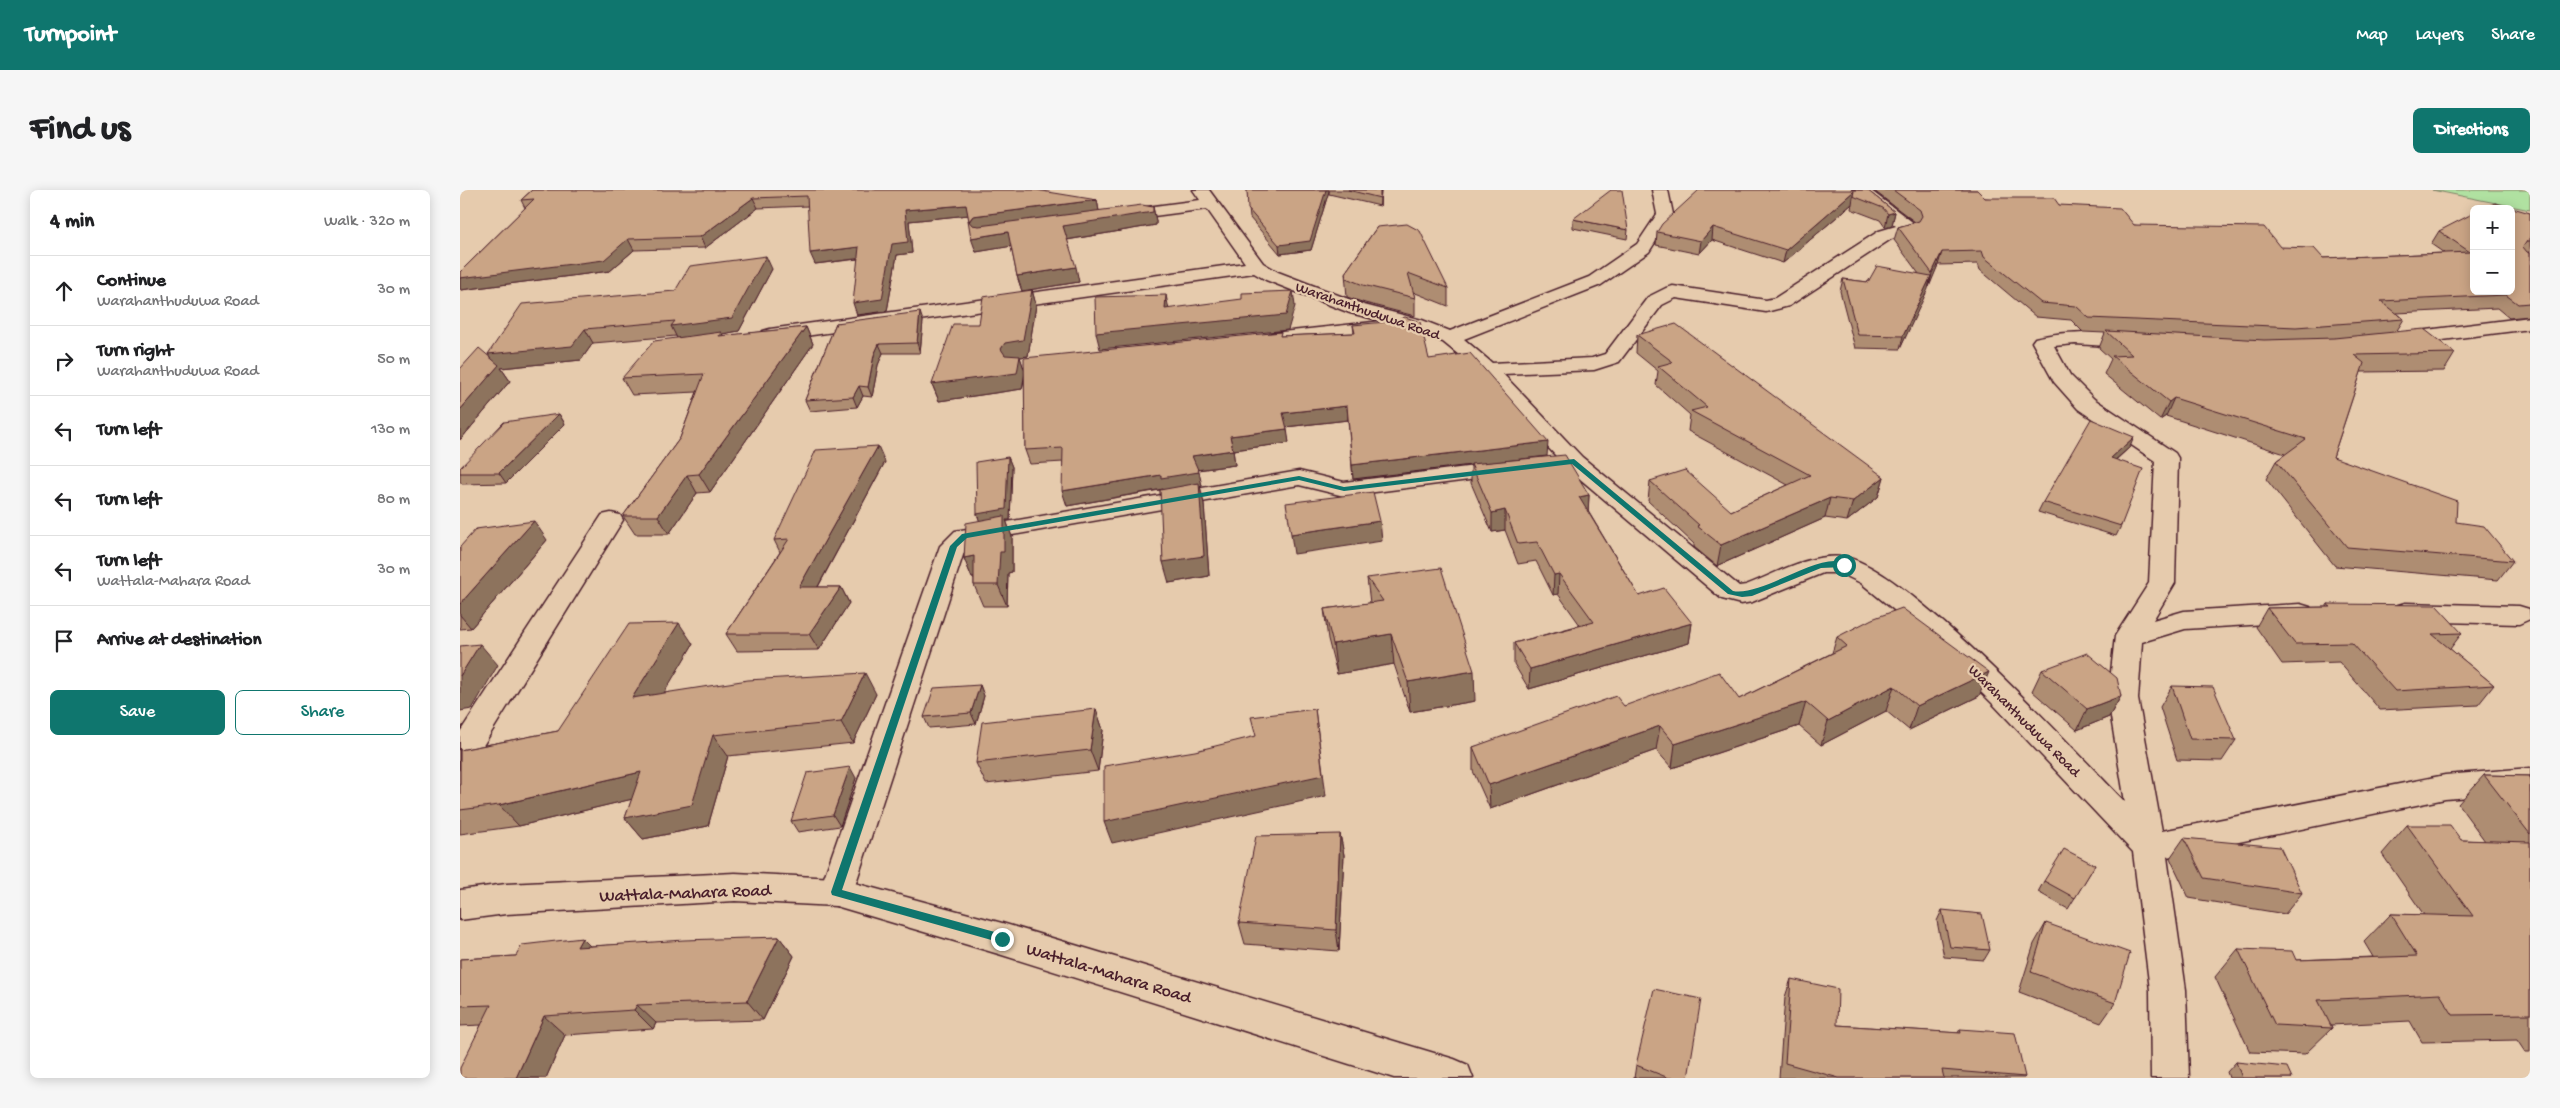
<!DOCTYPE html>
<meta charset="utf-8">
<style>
:root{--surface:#fff;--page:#f6f6f6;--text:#202124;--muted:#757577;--line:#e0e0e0;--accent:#0f766e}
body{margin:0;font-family:"Gochi Hand",sans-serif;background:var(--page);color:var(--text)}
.controls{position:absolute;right:15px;top:15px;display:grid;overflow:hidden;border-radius:8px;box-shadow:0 2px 12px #0003}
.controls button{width:45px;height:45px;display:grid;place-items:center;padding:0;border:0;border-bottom:1px solid var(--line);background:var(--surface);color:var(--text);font:25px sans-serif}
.stop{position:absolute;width:15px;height:15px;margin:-11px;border:4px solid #0f766e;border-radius:50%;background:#fff}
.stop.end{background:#0f766e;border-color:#fff;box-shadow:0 1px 5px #0008}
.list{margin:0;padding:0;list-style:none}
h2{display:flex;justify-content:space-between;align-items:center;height:65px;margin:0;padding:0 20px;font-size:21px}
h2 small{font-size:16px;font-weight:400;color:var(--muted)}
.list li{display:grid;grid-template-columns:32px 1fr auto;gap:15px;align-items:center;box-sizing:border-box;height:70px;padding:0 20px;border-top:1px solid var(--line)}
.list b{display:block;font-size:19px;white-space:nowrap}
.list p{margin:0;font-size:16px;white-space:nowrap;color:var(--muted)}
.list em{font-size:16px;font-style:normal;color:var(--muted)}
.actions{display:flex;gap:10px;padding:15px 20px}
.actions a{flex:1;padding:11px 0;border:1px solid var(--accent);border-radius:8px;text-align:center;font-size:18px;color:var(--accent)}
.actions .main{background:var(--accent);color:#fff}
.icon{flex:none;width:28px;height:28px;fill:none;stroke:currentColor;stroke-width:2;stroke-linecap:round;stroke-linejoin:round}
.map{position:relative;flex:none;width:2070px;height:888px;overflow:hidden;border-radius:8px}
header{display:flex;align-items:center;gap:30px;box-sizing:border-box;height:70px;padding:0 25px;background:var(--accent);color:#fff}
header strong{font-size:24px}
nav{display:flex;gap:28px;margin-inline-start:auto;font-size:18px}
.intro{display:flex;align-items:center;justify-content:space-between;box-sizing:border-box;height:120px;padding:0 30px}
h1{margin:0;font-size:35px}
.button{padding:12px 22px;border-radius:8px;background:var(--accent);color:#fff;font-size:18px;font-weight:700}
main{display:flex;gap:30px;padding:0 30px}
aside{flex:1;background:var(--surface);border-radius:8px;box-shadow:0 2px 12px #0003}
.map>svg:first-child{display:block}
.green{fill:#b0e1a1;stroke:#7d8066}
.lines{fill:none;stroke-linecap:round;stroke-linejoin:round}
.minor-casing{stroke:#4a1f2b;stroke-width:3}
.major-casing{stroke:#4a1f2b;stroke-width:3}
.minor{fill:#e6cbad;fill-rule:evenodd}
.major{fill:#e6cbad;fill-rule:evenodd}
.wall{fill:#ae8d72;stroke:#4a1f2b}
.shaded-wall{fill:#8d735d;stroke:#4a1f2b}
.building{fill:#caa485;stroke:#4a1f2b}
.route{fill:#0f766e}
.labels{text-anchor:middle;stroke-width:4.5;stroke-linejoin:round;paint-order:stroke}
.street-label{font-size:15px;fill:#4a1f2b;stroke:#e6cbad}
.near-street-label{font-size:18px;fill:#4a1f2b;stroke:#e6cbad}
</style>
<header>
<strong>Turnpoint</strong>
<nav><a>Map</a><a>Layers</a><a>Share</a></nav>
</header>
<div class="intro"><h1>Find us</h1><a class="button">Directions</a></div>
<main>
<aside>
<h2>4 min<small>Walk · 320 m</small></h2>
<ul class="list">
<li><svg class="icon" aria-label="ahead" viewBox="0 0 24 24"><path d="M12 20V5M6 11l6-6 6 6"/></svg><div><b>Continue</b><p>Warahanthuduwa Road</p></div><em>30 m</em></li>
<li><svg class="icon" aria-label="right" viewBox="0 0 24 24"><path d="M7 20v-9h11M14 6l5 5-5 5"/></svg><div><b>Turn right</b><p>Warahanthuduwa Road</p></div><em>50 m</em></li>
<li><svg class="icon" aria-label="left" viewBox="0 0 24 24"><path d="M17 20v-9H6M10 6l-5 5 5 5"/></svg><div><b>Turn left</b></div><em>130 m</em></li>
<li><svg class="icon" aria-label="left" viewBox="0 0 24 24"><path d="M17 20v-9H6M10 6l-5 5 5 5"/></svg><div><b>Turn left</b></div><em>80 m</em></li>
<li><svg class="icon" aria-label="left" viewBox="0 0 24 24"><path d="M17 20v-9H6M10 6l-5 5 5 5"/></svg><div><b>Turn left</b><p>Wattala-Mahara Road</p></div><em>30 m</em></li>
<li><svg class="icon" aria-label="arrive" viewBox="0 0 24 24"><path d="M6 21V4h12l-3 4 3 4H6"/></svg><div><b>Arrive at destination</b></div></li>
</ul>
<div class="actions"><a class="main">Save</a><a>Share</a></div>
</aside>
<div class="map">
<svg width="2070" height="888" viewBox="0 0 2070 888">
<rect width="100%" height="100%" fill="#e6cbad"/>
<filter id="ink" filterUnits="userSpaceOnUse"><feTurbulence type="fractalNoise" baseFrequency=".02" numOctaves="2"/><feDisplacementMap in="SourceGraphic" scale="10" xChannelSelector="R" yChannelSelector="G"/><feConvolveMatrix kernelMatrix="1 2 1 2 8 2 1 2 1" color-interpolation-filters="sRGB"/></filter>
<g filter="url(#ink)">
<path class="green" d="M1972,0H2070V20Z"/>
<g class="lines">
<defs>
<g id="minor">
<path d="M733,0H749L803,73L818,82L904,115L962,130L990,141L1129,87L1177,54L1197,24L1192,0H1208L1213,24L1189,62L1141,95L1004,149L1032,173L1132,168L1145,164L1188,107L1206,98L1213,96L1306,110L1315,108L1419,41L1436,36L1392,0H1410L1455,34L1457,38L1455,42L1431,49L1329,116L1306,122L1216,108L1202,115L1159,172L1134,180L1043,184L1122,267L1279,396L1286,395C1317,383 1350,363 1384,367C1443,374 1616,562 1665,612L1648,509L1655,446L1689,393L1695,271L1618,219L1594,192L1572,152L1575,148C1605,140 1657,140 1687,148L1690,152L1687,156L1680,158L1615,154L1594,156L1610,185L1634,209L1715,263L1718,268L1715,393L1693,430L1724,421L1840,414L1850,417L1853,423L1850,429L1840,432L1725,439L1682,452L1678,509L1702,641L1985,585L2070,578V602L1985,609L1707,667L1726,800L1729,888H1691L1690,800L1673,662L1533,514L1456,438L1401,393L1380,383H1363L1292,412L1281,414L1262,409L1106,277L1015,178L983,152L941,136L939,140L932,142L813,155L806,153L803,149L806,145L813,143L922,131L890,123L806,90L794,83L310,151L303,149L300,145L303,141L310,139L785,73L747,19L656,31L648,26L656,21L740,10Z"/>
<path d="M2070,127V139L1935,156L1928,154L1925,150L1928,146L1935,144Z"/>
<path d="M1048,272L1056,274L1060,279L1056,284L884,306L839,295L512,352L505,359L393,702L388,712L376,716L364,712L359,702L480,356L495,341L839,281L884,292Z"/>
<path d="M151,323L160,325L163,330L11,575L0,579V542L142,325Z"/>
<path d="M1945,413L2059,416L2069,419L2070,429L2059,434L1945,431L1935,428L1932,422L1935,416Z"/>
</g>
<path id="major" d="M275,683L376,688L542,733L994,869L1008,875L1013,888H934L542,765L376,716L275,711L46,724L0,730V700L46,694Z"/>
</defs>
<use href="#minor" class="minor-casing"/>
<use href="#major" class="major-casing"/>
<use href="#minor" class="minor"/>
<use href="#major" class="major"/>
</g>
<g class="wall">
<path d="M72,0L637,10L639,21L693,17L696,31V35L607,50L619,92L562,101L557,86L551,56L516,62L508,25L449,31L452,63L437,65L427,121L397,125L398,69L355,74L348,16L298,18L245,58L174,60L150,81L1,100L0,98V82L65,18L61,10Z"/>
<path d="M787,0H921L920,16L869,4V1L851,60L820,64L790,28Z"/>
<path d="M1407,0L1435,22L1432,35L1425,37L1420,30L1391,19L1392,14L1323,73L1252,50L1239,64L1196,55L1197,42Z"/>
<path d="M1413,0H1517L1525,8L1599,15L1674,35L1820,57L1863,68L1984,63L1971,54L1979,41L2070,23V126L2049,128L2037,118L1937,123L1944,129L1936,142L1995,163L1984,181L1901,182L1873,267L1996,332L2053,371L2038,390L1875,376L1806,289L1816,271L1825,264L1706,226L1700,230L1644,184L1651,169L1639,158L1645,143L1623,142L1611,130L1576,127L1520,80L1518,74L1478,75L1440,159L1395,158L1380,101L1383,89L1408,92L1459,84L1434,50L1438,37L1455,32Z"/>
<path d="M1113,29L1168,40L1167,49L1113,38Z"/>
<path d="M917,37L988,98V116L953,102L955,108V126L905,113L887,107L885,83Z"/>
<path d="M312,79L279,141L262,144L263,146L346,137L353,154L250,302L237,303L209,344H175L163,326L220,248L237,202L172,205L162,188L217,148L216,146L133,153L121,170L41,178L50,191L1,249L0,250V179L31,169L28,164L215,101Z"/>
<path d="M572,100L576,115L568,166L560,167L564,180L822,146L894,143L893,135L969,169L1087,266L1129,305L1128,321L1179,406L1232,433L1229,453L1069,499L1054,474V453L1120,435L1098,404L1093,405L1076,371L1058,374L1045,340L1032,342L1011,293V275L893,289L888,230L826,237L829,253L773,260L775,275L738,280L742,296H740L744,314L749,386L709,393L700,300L607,316L603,272L570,274L565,260V186L562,199L479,211L472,194L519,134Z"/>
<path d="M463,131L460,163H423L418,175L412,207L403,206L397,217L350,221L345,210L376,133Z"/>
<path d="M2070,136V144L2066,141Z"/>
<path d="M1177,145L1424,287L1418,307L1387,331L1365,328L1257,376L1234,357V354L1188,311L1190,291L1271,321L1328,295L1228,241L1230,225L1196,195L1198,181L1176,163Z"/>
<path d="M99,224L105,234L46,293L2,294L0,291V278Z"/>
<path d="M1670,257L1656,270L1661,336L1656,346L1578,322L1583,312Z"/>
<path d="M548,267L552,277L550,330H546L552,347V382L548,383L547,416H523L514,395V388H512L504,368L520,331L517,324Z"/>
<path d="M425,272L358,397H381L389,413L359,460L277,461L266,444L320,362L314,350Z"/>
<path d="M87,350L11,438L0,439V357Z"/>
<path d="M907,388L1015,511L950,522L934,474L877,484L868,449L864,419L910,413Z"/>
<path d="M1868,414L2002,443L1990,459L2034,495L2018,515L1920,520L1879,472L1822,474L1796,437L1807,418L1866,417Z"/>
<path d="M1377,447L1519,506L1449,540L1426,521L1361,555L1339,536L1212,578L1196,560L1030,619L1013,581V557L1164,516L1279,509L1372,463Z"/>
<path d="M233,454L203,503L416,504L393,553L268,566L248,636L183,649L165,628L172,609L59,636L0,644V560L98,541Z"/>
<path d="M1582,480L1661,506L1649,527L1617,540L1572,501Z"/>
<path d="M520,495L524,506L516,534L469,538L464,527Z"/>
<path d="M1712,496L1776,550L1762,571L1717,570L1700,517Z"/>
<path d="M636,519L643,540L638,581L526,594L516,573Z"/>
<path d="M2024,585L2070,586V862H2065L2057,850L1962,852L1950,831L1871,835L1872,838L1845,864L1790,862L1755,787L1778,759L1836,770L1913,767L1904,752L1931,724L1964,725L1922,664L1947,635L2001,650L2025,651L1998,614Z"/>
<path d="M396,588L380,636L338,642L331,631Z"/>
<path d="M880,644L884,665L879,761L785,754L779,733Z"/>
<path d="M1724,648L1842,703L1825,724L1729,708L1710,668Z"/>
<path d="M1635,675L1608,719L1578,702L1584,691Z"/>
<path d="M1482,720L1530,760L1524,770L1484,767L1477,731Z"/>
<path d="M1586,733L1655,813L1641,833L1559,802L1574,754Z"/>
<path d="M319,747L334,766L303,830L196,833L193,839L105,845L86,888H0L21,835L0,836V769L56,766L122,748L130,756Z"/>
<path d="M1331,789L1377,835L1498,843L1500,839L1565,887L1564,888H1319L1325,807Z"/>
<path d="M1776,872L1832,888H1769L1767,882Z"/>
<path d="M1176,875L1228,888H1174Z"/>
</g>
<g class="shaded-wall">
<path d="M866,0H869V1L851,60L820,64L819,55Z"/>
<path d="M920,0H921L920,16Z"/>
<path d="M1394,1L1392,14L1323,73L1326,60Z"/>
<path d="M293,8L298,18L245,58L240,47Z"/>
<path d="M637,10L639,21L512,43L509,32L513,26Z"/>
<path d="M506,15L509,25L449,31L452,63L437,65L427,121L397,125L393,113L432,54L445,20Z"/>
<path d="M693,17L696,31V35L606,50L603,36Z"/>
<path d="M1435,22L1432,35L1425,37L1428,24Z"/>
<path d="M1253,37L1252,50L1239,64L1241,51Z"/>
<path d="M548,42L553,56L516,62L511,48Z"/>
<path d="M168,49L174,60L150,81L1,100L0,98V88Z"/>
<path d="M399,57L403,68L355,74L350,63Z"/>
<path d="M1482,62L1478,75L1469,97L1472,83Z"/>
<path d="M306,66L312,79L279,141L262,144L270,158L218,150L211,136Z"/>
<path d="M616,77L619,92L562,101L557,86Z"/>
<path d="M1471,86L1468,99L1440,159L1443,146Z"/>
<path d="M572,100L576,115L568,166L560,167L565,182L562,199L479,211L472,194L546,175L541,159Z"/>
<path d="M833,101L835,116L828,140L640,159L636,143Z"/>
<path d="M706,105L709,120L705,119Z"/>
<path d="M460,122L463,131L460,163L457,153Z"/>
<path d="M346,137L353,154L250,302L239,284Z"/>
<path d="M125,139L133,153L121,170L41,178L50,191L1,249L0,248V220L37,177L28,164Z"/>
<path d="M419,154L423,163L418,175L412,207L408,197L414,165Z"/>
<path d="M399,196L403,206L397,217L393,207Z"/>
<path d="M1714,208L1706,226L1700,230L1709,212Z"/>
<path d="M887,216L888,230L825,237L823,223Z"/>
<path d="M99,224L105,234L46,293L39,283Z"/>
<path d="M827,239L829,253L773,260L770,246Z"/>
<path d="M1674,247L1670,257L1646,278L1651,268Z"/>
<path d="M1088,252L1087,266L893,289L892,275Z"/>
<path d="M418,256L425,272L349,413L339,397Z"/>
<path d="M773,260L775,275L736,280L732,266Z"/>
<path d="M548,267L552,277L550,330H546L552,347V382L548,383L547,416L538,395L521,335L517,324Z"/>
<path d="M739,282L742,296H740L744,314L749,386L709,393L703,372V299L607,316L602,301L701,285Z"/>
<path d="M227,285L237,303L209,344L198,326Z"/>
<path d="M1424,287L1418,307L1387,331L1393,311Z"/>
<path d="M1129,305L1128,325L1119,307Z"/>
<path d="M1370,308L1365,328L1257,376L1261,355Z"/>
<path d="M1045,320V340L1032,342V323Z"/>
<path d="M74,331L87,350L11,438L0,425V414Z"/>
<path d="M920,331L922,351L834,364L831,344Z"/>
<path d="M514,366L522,387L512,388L504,368Z"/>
<path d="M1099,384L1098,404L1093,405L1094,385Z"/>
<path d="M381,397L389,413L359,460L349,444Z"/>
<path d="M219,433L233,454L188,530L172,508Z"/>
<path d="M1232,433L1229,453L1069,499L1070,479Z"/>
<path d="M931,444L934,474L877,484L873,454Z"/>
<path d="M20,454L38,475L12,519L0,521V486Z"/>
<path d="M1014,481L1015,511L950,522L948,492Z"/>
<path d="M1529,482L1519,506L1449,540L1457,516Z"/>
<path d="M405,483L416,504L393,553L381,532Z"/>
<path d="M520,495L524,506L516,534L511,523Z"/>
<path d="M1434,496L1426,521L1361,555L1368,531Z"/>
<path d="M1661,506L1649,527L1617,540L1627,519Z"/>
<path d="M1346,512L1339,536L1212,578L1215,554Z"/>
<path d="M636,519L643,540L638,581L630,560Z"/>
<path d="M855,519L866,606L652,653L644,632Z"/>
<path d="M1200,536L1196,560L1030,619L1029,595Z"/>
<path d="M253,545L268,566L248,636L183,649L165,628Z"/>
<path d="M390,577L396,588L380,636L373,625Z"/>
<path d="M181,582L198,603L59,636L39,615Z"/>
<path d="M880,644L884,665L879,761L876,740Z"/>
<path d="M319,747L334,766L303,830L287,811Z"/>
<path d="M122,748L141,767L117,757Z"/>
<path d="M177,815L196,833L193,839L174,820Z"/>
<path d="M84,826L105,845L86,888H56Z"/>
</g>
<g class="building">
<path d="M72,0H576L637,10L513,26L509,31L506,15L445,20L448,52L432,54L422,109L393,113L399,57L350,63L347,6L293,8L240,47L168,49L144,70L0,88V82L74,9L61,10Z"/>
<path d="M787,0H866L850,51L819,55L788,19Z"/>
<path d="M888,0H920V8Z"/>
<path d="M1151,0H1162L1168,40L1113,29Z"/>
<path d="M1239,0H1407L1435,22L1428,24L1423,18L1393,6L1394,1L1326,60L1253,37L1241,51L1197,42L1202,34Z"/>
<path d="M1433,0H1517L1525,8H1594L1599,15L1660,18L1674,35L1804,37L1820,57L1854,58L1863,68L2010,62L1979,41L2014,23V101H2051V19H2023L2035,13L2070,23V51H2067L2063,57L2067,62L2070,63V113L2058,114L2046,105L1921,111L1944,129L1836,137L1629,128L1616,116L1581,113L1524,67L1522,61L1482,62L1472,83L1438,37L1459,31L1462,26L1460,20Z"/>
<path d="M682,15L693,17V22L603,36L616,77L557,86L548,42L511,48L508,30L512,35L519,36Z"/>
<path d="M947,34L960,41L988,98L948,83L955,108L903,95L886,88L885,83L917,37Z"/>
<path d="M306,66L272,128L211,136L215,131L125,139L112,156L28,164L62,114L215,101L230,76Z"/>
<path d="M1417,76L1471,86L1443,146L1398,145L1383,89L1408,92Z"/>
<path d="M572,100L563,150L545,153L541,159L545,165L560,166L557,183L472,194L493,134H519L523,107Z"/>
<path d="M833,101L826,125L636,143L635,107L706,105L705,119L782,109V103Z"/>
<path d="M460,122L457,153L419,154L414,165L408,197L399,196L393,207L345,210L376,133Z"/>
<path d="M945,127L960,132L969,169L1010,163L1088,252L892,275L887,216L823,223L827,239L770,246L773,260L732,266L739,282L701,288V285L602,301L603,258L565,260L564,168L821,142L820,146L895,143L893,135L936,131Z"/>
<path d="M1216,134L1424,287L1393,311L1370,308L1261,355L1237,336L1239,335L1190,291L1225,280L1271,321L1350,285L1231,221L1247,217L1198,176L1213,172L1177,145Z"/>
<path d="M346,137L239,284L227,285L198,326H163L220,248L244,184L162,188L194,151L261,142L259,146Z"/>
<path d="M1964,139L1995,163L1894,165L1904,173L1873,267L1997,311L1996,332L2024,336L2053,371L1887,357L1816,271L1846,249L1714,208L1709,212L1652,166L1672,165L1646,141L1804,150L1874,148Z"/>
<path d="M19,158L39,175L0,220V179Z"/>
<path d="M99,224L39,283H0V278L44,232Z"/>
<path d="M1631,229L1674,247L1651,268L1683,279L1661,336L1583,312Z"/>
<path d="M418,256L339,397H381L349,444H266L329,349L314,350L356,260Z"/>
<path d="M1105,265L1129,305L1119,307L1179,406L1204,398L1232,433L1070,479L1054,453L1134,432L1099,384L1094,385L1077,352L1058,354L1045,320L1032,323L1011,274Z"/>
<path d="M548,267L546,319L517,324L516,272Z"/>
<path d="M739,293L744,366L703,372L700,300Z"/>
<path d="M913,302L920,331L831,344L826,313Z"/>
<path d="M544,326V362H540L538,395H514V366L504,368L506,333Z"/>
<path d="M74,331L0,414V357L16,339Z"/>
<path d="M981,378L1014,481L948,492L931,444L873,454L864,419L923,411L907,388Z"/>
<path d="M1868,414L1976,415L2002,443L1972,444L2034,495L1935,501L1892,453L1835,454L1807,418L1870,417Z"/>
<path d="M1442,418L1529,482L1457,516L1434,496L1368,531L1346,512L1215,554L1200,536L1029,595L1013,557L1156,506L1164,516L1259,482L1279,509L1387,456L1377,447L1412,429Z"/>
<path d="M219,433L172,508L288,490L405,483L381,532L253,545L232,615L165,628L181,582L39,615L0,620V560L98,541L169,434Z"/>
<path d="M20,454L0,486V456Z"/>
<path d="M1627,463L1657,488L1661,506L1627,519L1582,480Z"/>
<path d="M520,495L511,523L464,527L474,498Z"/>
<path d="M1712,496L1753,497L1776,550L1730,549Z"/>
<path d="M636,519L630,560L516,573L522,532Z"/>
<path d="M855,519L863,585L644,632V576L735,561L796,546L791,527Z"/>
<path d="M390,577L373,625L331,631L347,583Z"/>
<path d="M2024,585L2070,586V644Z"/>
<path d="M1947,635H1990L2001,650L2070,652V824L1993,825L1980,804L1858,810L1872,838L1815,835L1778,759L1832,761L1836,770L1957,766L1931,724L2013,726Z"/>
<path d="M880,644L876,740L779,733L796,646Z"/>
<path d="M1724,648L1820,657L1842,703L1744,688Z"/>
<path d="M1604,659L1635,675L1615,708L1584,691Z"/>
<path d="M1482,720L1522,724L1530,760L1490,757Z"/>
<path d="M1586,733L1670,763L1655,813L1571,782Z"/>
<path d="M319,747L287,811L177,815L174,820L84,826L56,888H0V878L31,815L0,816V769L56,766L62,755L122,748L117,757L224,750Z"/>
<path d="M1331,789L1378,799L1377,835L1501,843L1500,839L1555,843L1565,887L1482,880L1484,888H1379L1325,873Z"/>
<path d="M1194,799L1241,809L1228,888H1209L1176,875Z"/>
<path d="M1776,872L1827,877L1832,888H1782Z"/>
</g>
</g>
<path class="route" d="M1114,269L1273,401C1304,407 1364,357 1388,375L1384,377L1361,378L1292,406L1282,407L1268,404L1112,274L884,301L839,290L507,348L497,357L382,700L542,744L547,749L542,753L372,705L371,702L490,356L502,344L839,286L884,297Z"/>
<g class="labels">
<g class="street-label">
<text transform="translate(908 120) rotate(19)" y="5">Warahanthuduwa Road</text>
<text transform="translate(1565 530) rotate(45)" y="5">Warahanthuduwa Road</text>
</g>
<g class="near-street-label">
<text transform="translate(225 702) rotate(-2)" y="6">Wattala-Mahara Road</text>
<text transform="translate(649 782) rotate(17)" y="6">Wattala-Mahara Road</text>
</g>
</g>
</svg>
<div class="controls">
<button>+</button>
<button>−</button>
</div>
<div class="stop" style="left:1384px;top:375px"></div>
<div class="stop end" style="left:542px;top:749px"></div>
</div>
</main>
